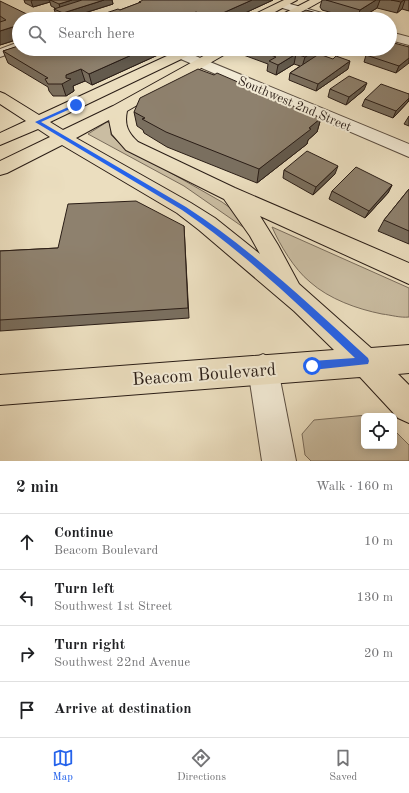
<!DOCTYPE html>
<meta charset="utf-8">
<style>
:root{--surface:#fff;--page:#f6f6f6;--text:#202124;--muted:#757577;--line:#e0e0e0;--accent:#2563eb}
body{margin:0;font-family:"Old Standard TT",serif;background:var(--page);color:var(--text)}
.controls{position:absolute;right:12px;bottom:12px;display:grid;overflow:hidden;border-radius:6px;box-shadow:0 2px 10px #0003}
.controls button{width:36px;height:36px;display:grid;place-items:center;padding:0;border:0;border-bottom:1px solid var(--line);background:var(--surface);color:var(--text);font:20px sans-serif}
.stop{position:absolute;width:12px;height:12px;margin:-9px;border:3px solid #2563eb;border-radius:50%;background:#fff}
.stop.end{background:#2563eb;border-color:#fff;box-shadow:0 1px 4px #0008}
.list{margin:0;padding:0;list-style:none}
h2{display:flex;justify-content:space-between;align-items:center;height:52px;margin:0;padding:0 16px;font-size:17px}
h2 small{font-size:13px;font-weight:400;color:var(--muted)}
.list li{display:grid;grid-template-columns:26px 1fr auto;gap:12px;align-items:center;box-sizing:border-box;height:56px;padding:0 16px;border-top:1px solid var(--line)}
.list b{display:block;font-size:15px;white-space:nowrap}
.list p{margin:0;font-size:13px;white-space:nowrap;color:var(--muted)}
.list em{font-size:13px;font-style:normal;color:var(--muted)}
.icon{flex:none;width:22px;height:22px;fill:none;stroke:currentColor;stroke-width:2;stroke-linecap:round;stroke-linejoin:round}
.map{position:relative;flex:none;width:409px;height:461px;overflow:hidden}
.search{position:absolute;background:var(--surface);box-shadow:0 2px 10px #0003;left:12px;right:12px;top:12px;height:44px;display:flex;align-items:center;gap:10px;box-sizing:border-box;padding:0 14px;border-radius:22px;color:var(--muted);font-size:15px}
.sheet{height:276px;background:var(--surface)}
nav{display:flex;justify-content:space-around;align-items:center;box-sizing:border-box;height:56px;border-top:1px solid var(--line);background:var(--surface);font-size:11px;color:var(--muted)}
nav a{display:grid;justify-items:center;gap:2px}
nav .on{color:var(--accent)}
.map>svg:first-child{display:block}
.green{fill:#cabda2;stroke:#7a6d5c}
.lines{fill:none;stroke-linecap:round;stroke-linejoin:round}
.minor-casing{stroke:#5a4d40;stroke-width:2}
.major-casing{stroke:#2a1d16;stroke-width:2}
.minor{fill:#f2ead5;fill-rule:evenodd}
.major{fill:#ebdebf;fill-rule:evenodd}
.wall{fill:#7a6f5f;stroke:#2a1d16}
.shaded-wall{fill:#635a4d;stroke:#2a1d16}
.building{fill:#8e816e;stroke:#2a1d16}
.route{fill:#2563eb}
.labels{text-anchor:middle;stroke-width:4;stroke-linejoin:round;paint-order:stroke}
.far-street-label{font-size:13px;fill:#2a1d16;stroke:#f2ead5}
.near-street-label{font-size:18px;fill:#2a1d16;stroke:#f2ead5}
</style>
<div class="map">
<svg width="409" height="461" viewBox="0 0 409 461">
<rect width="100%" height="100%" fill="#ebdebf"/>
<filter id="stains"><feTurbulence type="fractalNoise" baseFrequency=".005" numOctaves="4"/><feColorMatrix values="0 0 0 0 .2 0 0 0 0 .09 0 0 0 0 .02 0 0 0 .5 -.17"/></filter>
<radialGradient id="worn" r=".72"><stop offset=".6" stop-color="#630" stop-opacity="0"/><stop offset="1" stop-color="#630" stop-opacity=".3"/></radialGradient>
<g class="green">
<path d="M107,122L110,123L111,135L120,144L222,202L233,210L245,224L243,227L184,186L88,134Z"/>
<path d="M272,227L409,288V317C400,318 391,315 382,314C357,309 329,299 310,282C294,269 280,245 272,227Z"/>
<path d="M378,414L380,416H364V446H394V430L409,445V461H311L305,455L302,434L314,420Z"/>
</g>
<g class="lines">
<defs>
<g id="minor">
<path d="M283,2L336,17L338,19H320L279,7L278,5Z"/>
<path d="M390,32L409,37V45L390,40Z"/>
<path d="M19,42V49H23L0,57V49Z"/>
<path d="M181,50L409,144V157L176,57L175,54L176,51Z"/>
<path d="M263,354L273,359L278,369L296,461H262L248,369L253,359Z"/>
</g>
<g id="major">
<path d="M284,0H297L262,19H247L249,17Z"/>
<path d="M310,0H323L289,19H275L277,17Z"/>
<path d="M182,49H198L196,52L50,122L63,130L113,106L216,49H231L229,52L127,111C124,125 128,133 138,142L235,188L409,263V284L260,216L278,245L299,284L371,348L409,345V373L398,374L409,385V423L398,418L360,377L0,405V375L334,350L294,311L199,230L177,213L62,145L7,173L0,175V161L50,137L38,129L0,145V133L26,121L0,104V92L5,94L39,115ZM109,120L112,134L126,150L224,199L250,236L260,254L215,218L191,203L76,138Z"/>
</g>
</defs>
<use href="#minor" class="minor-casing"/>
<use href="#major" class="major-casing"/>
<use href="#minor" class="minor"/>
<use href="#major" class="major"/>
</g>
<g class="wall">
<path d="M24,0H112L113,4L66,19H64L56,15L54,9L55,8L51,6L50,2L33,7L25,3Z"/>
<path d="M273,0L232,19H88L120,10L139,3V2Z"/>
<path d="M322,0H409V11L402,9L397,13L377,8L359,19H354L322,10L320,7Z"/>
<path d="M0,1L19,19V39L0,45Z"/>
<path d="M16,45L171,49L92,85L85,81L75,85L73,86L74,91L66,96H53L49,91L48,87L8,63L3,51L17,47Z"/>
<path d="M409,47L396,73L364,62L366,55Z"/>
<path d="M238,49H332L322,55L348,69L316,91L289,80L290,73L300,66L294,64L276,75L267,71L268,64L238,53Z"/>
<path d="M214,75L321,118L317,132L308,140L307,144L257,183L167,147L144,133L143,130L137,126L134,112Z"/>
<path d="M330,89L364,90L346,105L328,97Z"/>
<path d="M409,94V101L408,102L393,118L362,106L365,99Z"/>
<path d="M409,116V126L404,124Z"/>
<path d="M284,170L335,174L313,195L283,178Z"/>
<path d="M392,185L388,193L365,218L329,199L332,191Z"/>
<path d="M409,189V244L378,231L384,220Z"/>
<path d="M184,226L189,318L0,331V251L58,248Z"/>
</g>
<g class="shaded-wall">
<path d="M33,0H49L50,2L33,7L31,1Z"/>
<path d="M72,0H94L61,11L59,4Z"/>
<path d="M104,0H112L113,4L65,19L63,13Z"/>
<path d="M252,0H273L232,19H216V16Z"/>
<path d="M376,0H380L377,8L359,19H357L360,10Z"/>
<path d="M404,0H405L402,9L397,13L401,2Z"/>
<path d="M196,12V19L189,15Z"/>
<path d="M212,14V19H207V16Z"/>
<path d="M19,25V39L0,45V31Z"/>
<path d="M145,49H171L92,85L89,74Z"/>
<path d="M319,49H332L302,67L305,57Z"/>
<path d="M296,54L294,64L276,75L278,65Z"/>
<path d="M409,58V63L396,73L399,66Z"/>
<path d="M350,61L348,69L316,91L318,84Z"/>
<path d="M81,69L85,81L73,86L74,91L66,96L62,84L66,75Z"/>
<path d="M367,83L364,90L346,105L349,97Z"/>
<path d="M409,98L408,102L393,118L396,111Z"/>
<path d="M321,118L317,132L308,140L307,144L257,183L259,169Z"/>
<path d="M338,166L335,174L313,195L316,187Z"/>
<path d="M392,185L388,193L365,218L369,211Z"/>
</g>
<g class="building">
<path d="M50,0H72L59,4Z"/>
<path d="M82,0H104L63,13L54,9Z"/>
<path d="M143,0H252L216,16L212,14L207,16L196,12L189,15L199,19H88L118,9L120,10L141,2H139Z"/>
<path d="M326,0H376L360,10Z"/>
<path d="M391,0H404L401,2Z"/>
<path d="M0,1L37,19H19V25L0,31V22L6,20L0,16Z"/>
<path d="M306,10L327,16L322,18L326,19H288Z"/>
<path d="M19,43V49H145L89,74L81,69L66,75V78L71,79L62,84H48L45,79L48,78L3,51L18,46L16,45Z"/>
<path d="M394,43L409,47V58L399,66L366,55L375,49H390V44H392Z"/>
<path d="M255,49H319L305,57L296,54L278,65L269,61L276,57Z"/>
<path d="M319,54L333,59L336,56L350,61L318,84L290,73Z"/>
<path d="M198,69L214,75L217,73L321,118L309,128L311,129L259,169L166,132L142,119L145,118L134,112L140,98Z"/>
<path d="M349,76L367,83L349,97L330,89Z"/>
<path d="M381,84L409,94V98L396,111L365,99Z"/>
<path d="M307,151L338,166L316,187L284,170Z"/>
<path d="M356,167L392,185L369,211L332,191Z"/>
<path d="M409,189V231L384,220Z"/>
<path d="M136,201L184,226L188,308L0,320V251L58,248L68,204Z"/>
</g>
<path class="route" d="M75,104L79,105L41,122L186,207C252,250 310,305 368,358L369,361L368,364L312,370L309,369L307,366L309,362L312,361L355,358C300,306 245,253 182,210L35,122Z"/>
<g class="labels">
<g class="far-street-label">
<text transform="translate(295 103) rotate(23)" y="5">Southwest 2nd Street</text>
</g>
<g class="near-street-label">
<text transform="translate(204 374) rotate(-4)" y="6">Beacom Boulevard</text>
</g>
</g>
<rect width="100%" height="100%" filter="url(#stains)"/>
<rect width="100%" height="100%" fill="url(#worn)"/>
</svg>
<div class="controls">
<button><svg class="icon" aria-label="locate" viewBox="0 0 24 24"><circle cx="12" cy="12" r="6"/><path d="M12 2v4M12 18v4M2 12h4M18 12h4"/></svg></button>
</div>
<div class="stop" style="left:312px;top:366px"></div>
<div class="stop end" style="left:76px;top:105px"></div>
<div class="search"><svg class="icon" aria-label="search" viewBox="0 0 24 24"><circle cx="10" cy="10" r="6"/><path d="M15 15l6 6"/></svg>Search here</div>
</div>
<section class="sheet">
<h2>2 min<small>Walk · 160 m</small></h2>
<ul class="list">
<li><svg class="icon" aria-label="ahead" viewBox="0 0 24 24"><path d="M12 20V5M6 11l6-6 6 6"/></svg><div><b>Continue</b><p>Beacom Boulevard</p></div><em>10 m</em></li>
<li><svg class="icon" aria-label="left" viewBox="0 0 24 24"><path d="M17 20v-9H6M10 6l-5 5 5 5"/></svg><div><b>Turn left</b><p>Southwest 1st Street</p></div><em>130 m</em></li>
<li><svg class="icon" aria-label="right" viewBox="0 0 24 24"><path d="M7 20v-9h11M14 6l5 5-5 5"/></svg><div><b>Turn right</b><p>Southwest 22nd Avenue</p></div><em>20 m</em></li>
<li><svg class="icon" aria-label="arrive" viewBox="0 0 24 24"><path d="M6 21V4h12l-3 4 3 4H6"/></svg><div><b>Arrive at destination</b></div></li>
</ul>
</section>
<nav>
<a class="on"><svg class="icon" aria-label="map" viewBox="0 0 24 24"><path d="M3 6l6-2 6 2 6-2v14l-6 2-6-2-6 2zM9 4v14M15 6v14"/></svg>Map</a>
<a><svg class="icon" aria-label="directions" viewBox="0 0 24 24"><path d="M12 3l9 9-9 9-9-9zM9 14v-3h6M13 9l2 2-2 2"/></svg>Directions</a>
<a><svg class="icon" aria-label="saved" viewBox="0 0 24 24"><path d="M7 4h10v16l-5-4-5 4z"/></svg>Saved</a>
</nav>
